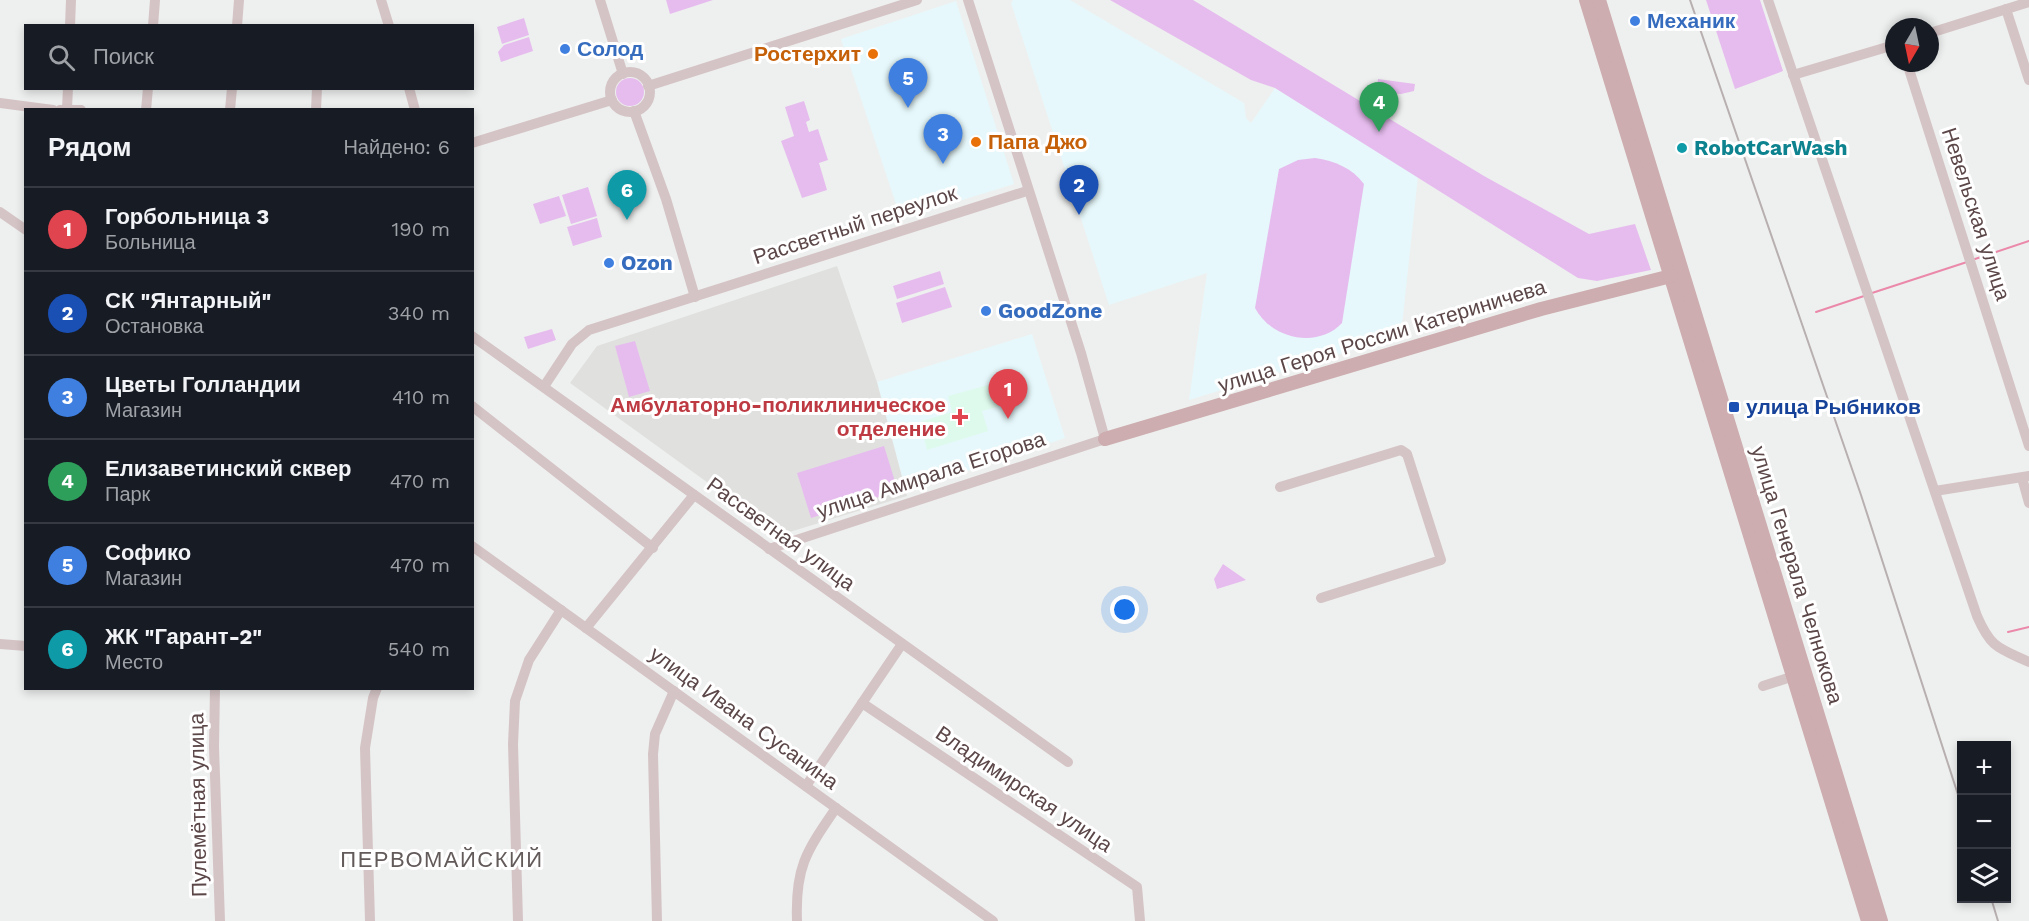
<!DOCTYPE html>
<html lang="ru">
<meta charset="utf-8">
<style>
:root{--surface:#171b24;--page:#20242c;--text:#f1f3f6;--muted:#9ea1a6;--line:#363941;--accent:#2563eb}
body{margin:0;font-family:"Work Sans",sans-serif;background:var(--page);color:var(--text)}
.controls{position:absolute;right:18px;bottom:18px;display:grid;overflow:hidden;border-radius:0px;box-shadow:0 3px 9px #0003}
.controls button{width:54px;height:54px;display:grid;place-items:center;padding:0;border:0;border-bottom:2px solid var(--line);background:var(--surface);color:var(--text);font:30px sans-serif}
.compass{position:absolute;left:1885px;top:18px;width:54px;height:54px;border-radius:50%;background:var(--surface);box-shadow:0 3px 9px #0003;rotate:189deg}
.you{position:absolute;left:1125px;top:610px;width:21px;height:21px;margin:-15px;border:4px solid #fff;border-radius:50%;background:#1a73e8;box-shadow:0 0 0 9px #1a73e833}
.badge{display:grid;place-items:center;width:39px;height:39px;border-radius:50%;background:var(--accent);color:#fff;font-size:20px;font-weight:700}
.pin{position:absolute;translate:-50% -50px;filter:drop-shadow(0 2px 3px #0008)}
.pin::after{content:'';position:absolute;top:32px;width:21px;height:18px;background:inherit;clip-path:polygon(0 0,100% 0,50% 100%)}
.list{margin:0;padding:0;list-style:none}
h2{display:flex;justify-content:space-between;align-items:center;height:78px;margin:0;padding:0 24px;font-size:26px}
h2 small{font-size:20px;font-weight:400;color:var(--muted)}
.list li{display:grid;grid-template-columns:39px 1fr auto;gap:18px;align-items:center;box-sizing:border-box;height:84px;padding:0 24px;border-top:2px solid var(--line)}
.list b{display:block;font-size:22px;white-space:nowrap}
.list p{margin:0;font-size:20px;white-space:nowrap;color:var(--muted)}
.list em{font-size:20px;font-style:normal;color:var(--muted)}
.icon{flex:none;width:33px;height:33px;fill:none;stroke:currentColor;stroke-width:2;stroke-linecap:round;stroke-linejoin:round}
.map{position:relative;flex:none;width:2029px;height:921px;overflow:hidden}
.search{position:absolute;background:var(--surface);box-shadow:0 3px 9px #0003;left:24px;top:24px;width:450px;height:66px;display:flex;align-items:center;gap:15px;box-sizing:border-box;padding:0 21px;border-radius:0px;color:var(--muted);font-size:22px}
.panel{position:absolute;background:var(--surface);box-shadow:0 3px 9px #0003;left:24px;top:108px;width:450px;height:582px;border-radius:0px}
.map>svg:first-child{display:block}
.commercial{fill:#e6f8fb}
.education{fill:#e0e1df}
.medical{fill:#defaed}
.green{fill:#e6bcee}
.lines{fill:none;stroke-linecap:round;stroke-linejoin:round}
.stream{stroke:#eb89ab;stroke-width:2}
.minor{stroke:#d5c4c6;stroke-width:10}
.major{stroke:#cdadaf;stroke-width:14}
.rail{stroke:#b8b0b0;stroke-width:2}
.shop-dot{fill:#3f7fe0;stroke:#fff;stroke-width:2}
.food-dot{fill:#e8710a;stroke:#fff;stroke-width:2}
.culture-dot{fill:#0f9aa8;stroke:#fff;stroke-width:2}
.transit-dot{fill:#1a4fb4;stroke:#fff;stroke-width:2}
.health-dot{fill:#e0444e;stroke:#fff;stroke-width:2}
.labels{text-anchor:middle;stroke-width:6;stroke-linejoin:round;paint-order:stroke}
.shop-label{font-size:21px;font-weight:bold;fill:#366cbe;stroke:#fff;text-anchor:start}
.food-label{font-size:21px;font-weight:bold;fill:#c56008;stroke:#fff;text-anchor:end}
.culture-label{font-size:21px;font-weight:bold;fill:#0d838f;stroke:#fff;text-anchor:start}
.street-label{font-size:21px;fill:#5b4648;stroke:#fff}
.health-label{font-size:21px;font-weight:bold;fill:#be3a42;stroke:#fff;text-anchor:end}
.transit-label{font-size:21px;font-weight:bold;fill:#164399;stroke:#fff;text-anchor:start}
.neighbourhood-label{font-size:22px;letter-spacing:1.5px;fill:#635a5a;stroke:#fff}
</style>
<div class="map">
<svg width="2029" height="921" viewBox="0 0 2029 921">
<rect width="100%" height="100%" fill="#eef0ef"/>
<g class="commercial">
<path d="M1013,0H1070L1244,103L1246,118L1251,123L1275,88L1418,176L1401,335L1189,400L1207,273L1109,305L1011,3Z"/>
<path d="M956,1L1014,184L901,219L841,39Z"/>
<path d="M1032,334L1065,438L906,492L877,382Z"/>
</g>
<path class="education" d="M837,266L877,382L907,496L780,535L570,383L597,346Z"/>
<path class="medical" d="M1018,377L1022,393L1026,392V399L982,411L988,431L927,450L920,422L952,412L948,396Z"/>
<g class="green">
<path d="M666,0H713L670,14Z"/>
<path d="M1110,0H1193L1484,176L1589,234L1635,224L1651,270L1597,281L1578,278L1275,88L1251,80Z"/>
<path d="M1706,0H1760L1783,71L1735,89Z"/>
<path d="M524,18L529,35L502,44L497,27Z"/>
<path d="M529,37L533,51L501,62L498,52L504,45Z"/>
<circle cx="630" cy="92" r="14"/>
<path d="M1378,79L1415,84L1414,91L1401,94L1376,92Z"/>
<path d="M804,101L810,120L806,122L809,132L818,129L828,160L819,163L827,190L802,198L781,141L794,136L785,107Z"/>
<path d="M1315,158C1335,161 1352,168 1364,184L1342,323C1318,349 1271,339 1255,308L1279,169L1298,160Z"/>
<path d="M588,187L597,216L571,224L562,195Z"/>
<path d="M559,196L566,216L540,224L533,204Z"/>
<path d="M597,218L602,237L573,246L567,227Z"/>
<path d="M940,271L944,284L897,299L893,286Z"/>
<path d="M945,287L952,307L902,323L896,303Z"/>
<path d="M552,329L556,340L528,349L524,337Z"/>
<path d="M635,341L650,391L629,397L615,346Z"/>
<path d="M884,446L898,491L811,518L797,473Z"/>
<path d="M1223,564L1246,580L1217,589L1214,579Z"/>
</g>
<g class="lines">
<g class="stream">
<path d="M1975,259L2029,241"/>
<path d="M1872,293L1967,262"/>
<path d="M1816,312L1864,296"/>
<path d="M2008,632L2029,627"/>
</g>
<g class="minor">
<path d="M381,0L389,26"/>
<path d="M600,0L623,74"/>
<path d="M1768,0L1977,616C1991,648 1998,648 2029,662"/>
<path d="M2006,9L2029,80"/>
<path d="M70,26L71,0"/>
<path d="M153,26L155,0"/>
<path d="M237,26L239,0"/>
<path d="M1930,33L2029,2"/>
<path d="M1907,63L2029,446"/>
<circle cx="630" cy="92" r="20"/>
<path d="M1793,75L1894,45"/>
<path d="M648,86L917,0"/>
<path d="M409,88L415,110"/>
<path d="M0,103L53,110"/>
<path d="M67,108L68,88"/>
<path d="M60,110H81"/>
<path d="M146,110L148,88"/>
<path d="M230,110L232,88"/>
<path d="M316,110L317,88"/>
<path d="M634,111L666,199L695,297"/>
<path d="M472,143L612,100"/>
<path d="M0,212L26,230"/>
<path d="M472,336L1068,762"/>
<path d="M545,385L572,344L589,330L1027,191"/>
<path d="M472,406L653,548"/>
<path d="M2022,478L2029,503"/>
<path d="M1280,487L1401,450L1407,454L1441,560L1321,598"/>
<path d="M1935,491L2029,476"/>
<path d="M472,546L993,921"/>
<path d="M769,549L1105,439L1081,353L968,0"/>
<path d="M586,628L694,495"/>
<path d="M0,644L26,646"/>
<path d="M1763,686L1794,676"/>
<path d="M215,688L214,747L220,921"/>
<path d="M862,703L1137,887L1140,921"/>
<path d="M806,786L902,644"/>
<path d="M370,921L365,748L373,698L377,688"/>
<path d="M518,921L513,744L515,701L529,660L561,610"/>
<path d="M657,921L653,754L655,734L674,691"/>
<path d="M797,921C795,867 806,852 836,808"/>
</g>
<g class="major">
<path d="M1586,0L1868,921"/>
<path d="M1599,0L1881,921"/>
<path d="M1105,439L1541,309L1671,276"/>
</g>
<g class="rail">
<path d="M1690,0L1861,495L1962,807"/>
<path d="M1991,898L1998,921"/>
</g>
</g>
<g class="shop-dot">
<circle cx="1635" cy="21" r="6"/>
<circle cx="565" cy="49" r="6"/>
<circle cx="609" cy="263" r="6"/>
<circle cx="986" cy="311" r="6"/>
</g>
<g class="food-dot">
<circle cx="873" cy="54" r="6"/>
<circle cx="976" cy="142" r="6"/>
</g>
<circle class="culture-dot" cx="1682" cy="148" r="6"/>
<rect class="transit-dot" x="1728" y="401" width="12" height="12" rx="3"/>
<path class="health-dot" d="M957 408h6v6h6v6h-6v6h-6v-6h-6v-6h6z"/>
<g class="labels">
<g class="shop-label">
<text x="1647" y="28">Механик</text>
<text x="577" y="56">Солод</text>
<text x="621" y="270">Ozon</text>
<text x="998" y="318">GoodZone</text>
</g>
<g class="food-label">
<text x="861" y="61">Ростерхит</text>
<text x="988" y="149" text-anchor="start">Папа Джо</text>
</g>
<g class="culture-label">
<text x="1694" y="155">RobotCarWash</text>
</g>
<g class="street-label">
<text transform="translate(1976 214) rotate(72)" y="7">Невельская улица</text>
<text transform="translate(855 225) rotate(-18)" y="7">Рассветный переулок</text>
<text transform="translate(1382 336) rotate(-17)" y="7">улица Героя России Катериничева</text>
<text transform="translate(931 475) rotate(-18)" y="7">улица Амирала Егорова</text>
<text transform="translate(781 534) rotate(36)" y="7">Рассветная улица</text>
<text transform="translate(1797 575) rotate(73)" y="7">улица Генерала Челнокова</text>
<text transform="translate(744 718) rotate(36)" y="7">улица Ивана Сусанина</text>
<text transform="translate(1024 789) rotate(34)" y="7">Владимирская улица</text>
<text transform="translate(198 805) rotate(-91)" y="7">Пулемётная улица</text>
</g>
<g class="health-label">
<text x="946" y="412">Амбулаторно-поликлиническое<tspan x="946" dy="24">отделение</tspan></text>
</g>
<g class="transit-label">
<text x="1746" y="414">улица Рыбников</text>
</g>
<g class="neighbourhood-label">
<text x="442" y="867">ПЕРВОМАЙСКИЙ</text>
</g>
</g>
</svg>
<div class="controls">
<button>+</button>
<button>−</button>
<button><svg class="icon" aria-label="layers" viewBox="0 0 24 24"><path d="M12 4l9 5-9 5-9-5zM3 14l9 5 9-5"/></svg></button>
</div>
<svg class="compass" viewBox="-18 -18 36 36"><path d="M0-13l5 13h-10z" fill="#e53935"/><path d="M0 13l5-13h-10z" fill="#9ea1a6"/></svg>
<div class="you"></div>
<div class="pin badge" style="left:1008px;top:419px;background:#e0444e">1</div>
<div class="pin badge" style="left:1079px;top:215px;background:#1a4fb4">2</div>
<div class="pin badge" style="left:943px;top:164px;background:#3f7fe0">3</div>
<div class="pin badge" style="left:1379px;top:132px;background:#2e9e5b">4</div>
<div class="pin badge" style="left:908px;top:108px;background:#3f7fe0">5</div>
<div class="pin badge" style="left:627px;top:220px;background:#0f9aa8">6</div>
<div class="search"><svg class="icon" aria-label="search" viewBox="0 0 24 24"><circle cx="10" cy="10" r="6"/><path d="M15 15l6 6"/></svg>Поиск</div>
<section class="panel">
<h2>Рядом<small>Найдено: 6</small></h2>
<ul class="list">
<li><span class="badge" style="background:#e0444e">1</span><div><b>Горбольница 3</b><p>Больница</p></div><em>190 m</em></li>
<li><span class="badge" style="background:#1a4fb4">2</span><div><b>СК &quot;Янтарный&quot;</b><p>Остановка</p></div><em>340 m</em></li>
<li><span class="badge" style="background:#3f7fe0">3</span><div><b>Цветы Голландии</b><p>Магазин</p></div><em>410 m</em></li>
<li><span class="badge" style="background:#2e9e5b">4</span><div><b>Елизаветинский сквер</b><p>Парк</p></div><em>470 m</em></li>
<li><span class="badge" style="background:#3f7fe0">5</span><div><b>Софико</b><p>Магазин</p></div><em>470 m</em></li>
<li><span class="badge" style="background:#0f9aa8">6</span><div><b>ЖК &quot;Гарант-2&quot;</b><p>Место</p></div><em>540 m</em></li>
</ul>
</section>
</div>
